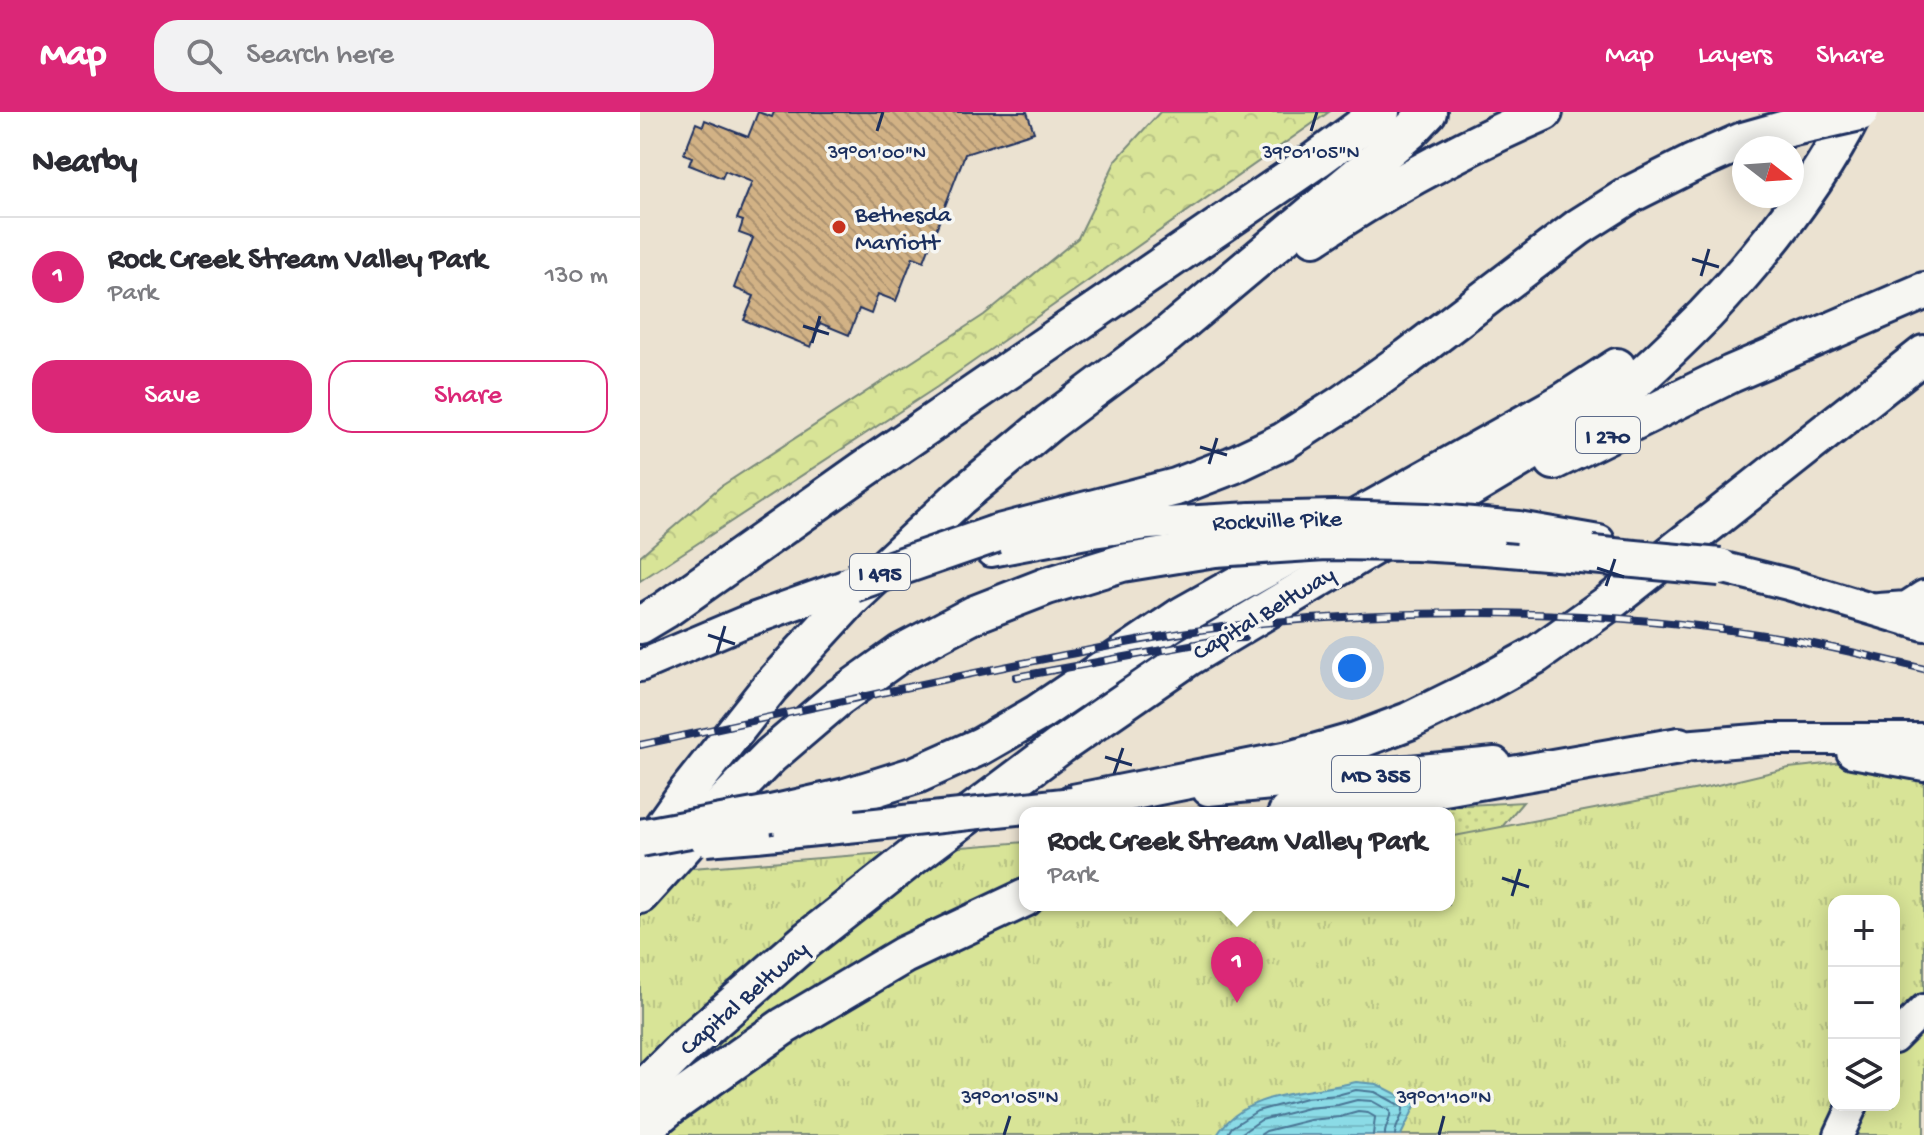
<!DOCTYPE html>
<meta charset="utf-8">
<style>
:root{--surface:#fff;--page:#f2f2f3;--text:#2b2b33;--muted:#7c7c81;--line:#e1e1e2;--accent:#db2777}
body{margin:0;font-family:"Gochi Hand",sans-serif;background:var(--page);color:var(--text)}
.controls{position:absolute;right:24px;bottom:24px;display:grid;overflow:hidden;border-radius:16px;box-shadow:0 4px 20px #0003}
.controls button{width:72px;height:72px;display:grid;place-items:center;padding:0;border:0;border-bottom:2px solid var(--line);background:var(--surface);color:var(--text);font:40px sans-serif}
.compass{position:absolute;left:1092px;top:24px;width:72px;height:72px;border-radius:50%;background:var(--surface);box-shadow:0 4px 20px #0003;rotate:107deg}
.you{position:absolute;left:712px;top:556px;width:28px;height:28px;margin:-20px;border:6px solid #fff;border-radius:50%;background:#1a73e8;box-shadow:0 0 0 12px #1a73e833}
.badge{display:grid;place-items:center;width:52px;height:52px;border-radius:50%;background:var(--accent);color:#fff;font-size:26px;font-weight:700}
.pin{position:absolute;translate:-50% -66px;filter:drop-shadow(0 2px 4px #0008)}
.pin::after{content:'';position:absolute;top:42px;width:28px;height:24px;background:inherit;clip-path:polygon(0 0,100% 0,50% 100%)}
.popup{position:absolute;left:379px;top:695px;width:436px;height:104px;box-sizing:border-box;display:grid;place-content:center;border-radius:16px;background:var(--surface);filter:drop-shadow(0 2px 6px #0005);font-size:26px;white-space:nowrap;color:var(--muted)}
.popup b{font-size:30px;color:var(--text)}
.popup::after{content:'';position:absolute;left:50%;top:100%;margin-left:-16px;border:16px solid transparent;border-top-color:var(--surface)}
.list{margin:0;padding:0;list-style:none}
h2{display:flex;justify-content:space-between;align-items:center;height:104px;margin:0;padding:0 32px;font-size:34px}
h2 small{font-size:26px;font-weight:400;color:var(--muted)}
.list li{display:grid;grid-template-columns:52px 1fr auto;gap:24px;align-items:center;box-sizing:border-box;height:120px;padding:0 32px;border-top:2px solid var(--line)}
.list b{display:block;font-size:30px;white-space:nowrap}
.list p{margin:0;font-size:26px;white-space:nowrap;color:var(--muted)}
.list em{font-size:26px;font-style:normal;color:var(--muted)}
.actions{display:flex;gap:16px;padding:24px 32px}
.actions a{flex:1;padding:18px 0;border:2px solid var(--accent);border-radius:24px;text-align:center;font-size:28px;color:var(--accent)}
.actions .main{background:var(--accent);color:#fff}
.icon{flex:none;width:44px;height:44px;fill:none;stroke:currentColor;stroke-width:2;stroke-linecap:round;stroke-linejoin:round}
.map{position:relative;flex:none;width:1284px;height:1023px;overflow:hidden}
header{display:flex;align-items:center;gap:48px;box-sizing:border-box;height:112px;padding:0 40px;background:var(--accent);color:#fff}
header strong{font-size:38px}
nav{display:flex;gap:44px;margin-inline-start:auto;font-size:28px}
.search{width:560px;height:72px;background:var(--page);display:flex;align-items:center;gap:20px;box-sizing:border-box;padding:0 28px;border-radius:24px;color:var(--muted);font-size:30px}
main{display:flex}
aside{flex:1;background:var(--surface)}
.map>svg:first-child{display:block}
.grass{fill:url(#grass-dots);stroke:#7a8a7a;stroke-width:2}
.forest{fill:url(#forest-crowns);stroke:#7a8a7a;stroke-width:2}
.park{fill:url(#park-tufts);stroke:#7a8a7a;stroke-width:2;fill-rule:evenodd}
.water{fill:url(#water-rules);stroke:#5e96b0;stroke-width:2}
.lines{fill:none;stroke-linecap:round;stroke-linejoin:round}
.shore{stroke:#487494;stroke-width:2}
.building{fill:url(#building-back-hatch);stroke:#1b2f5e;stroke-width:2}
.secondary-casing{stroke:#1b2f5e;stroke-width:34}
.primary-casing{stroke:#1b2f5e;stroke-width:36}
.highway-casing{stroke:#1b2f5e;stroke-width:42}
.secondary{stroke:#f6f6f2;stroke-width:28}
.primary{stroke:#f6f6f2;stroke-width:30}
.highway{stroke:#f6f6f2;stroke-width:36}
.rail-casing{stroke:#1b2f5e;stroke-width:8}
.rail{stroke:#f6f6f2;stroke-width:5;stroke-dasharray:15;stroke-linecap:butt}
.primary-bridge-casing{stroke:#1b2f5e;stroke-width:36;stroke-linecap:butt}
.highway-bridge-casing{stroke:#1b2f5e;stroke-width:42;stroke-linecap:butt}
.primary-bridge{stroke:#f6f6f2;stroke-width:30}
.highway-bridge{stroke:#f6f6f2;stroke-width:36}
.ticks{fill:none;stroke:#1b2f5e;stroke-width:3}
.poi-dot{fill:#c8321e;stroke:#f6f6f2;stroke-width:3}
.labels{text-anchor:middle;stroke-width:7;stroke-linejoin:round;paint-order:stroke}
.shield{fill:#f6f6f2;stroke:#5d6b8a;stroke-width:2}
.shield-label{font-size:22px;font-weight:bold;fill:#1b2f5e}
.poi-label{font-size:24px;fill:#1b2f5e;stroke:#f6f6f2;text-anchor:start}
.street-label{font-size:24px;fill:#1b2f5e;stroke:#f6f6f2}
.ticks-label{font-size:20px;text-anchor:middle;fill:#1b2f5e;stroke:#f6f6f2;stroke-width:7;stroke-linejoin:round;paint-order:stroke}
</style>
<header>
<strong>Map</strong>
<div class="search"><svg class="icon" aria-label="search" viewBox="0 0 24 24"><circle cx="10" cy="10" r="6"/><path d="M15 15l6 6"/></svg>Search here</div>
<nav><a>Map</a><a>Layers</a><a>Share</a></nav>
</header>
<main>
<aside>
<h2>Nearby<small></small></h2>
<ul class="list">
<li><span class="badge">1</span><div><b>Rock Creek Stream Valley Park</b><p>Park</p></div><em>130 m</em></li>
</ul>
<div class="actions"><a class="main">Save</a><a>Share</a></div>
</aside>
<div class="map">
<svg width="1284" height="1023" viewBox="0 0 1284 1023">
<defs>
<pattern id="grass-dots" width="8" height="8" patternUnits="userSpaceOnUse" patternTransform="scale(2)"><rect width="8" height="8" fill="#d8e497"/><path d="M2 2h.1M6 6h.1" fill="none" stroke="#b9c485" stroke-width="1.8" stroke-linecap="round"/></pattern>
<pattern id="forest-crowns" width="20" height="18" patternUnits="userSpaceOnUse" patternTransform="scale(2)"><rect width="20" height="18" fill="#d8e497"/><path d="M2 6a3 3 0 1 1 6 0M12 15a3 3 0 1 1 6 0" fill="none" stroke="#b9c485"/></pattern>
<pattern id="park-tufts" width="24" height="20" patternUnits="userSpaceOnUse" patternTransform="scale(2)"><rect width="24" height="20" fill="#d8e497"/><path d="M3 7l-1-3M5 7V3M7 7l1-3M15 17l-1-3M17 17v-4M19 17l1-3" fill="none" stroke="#b9c485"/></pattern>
<pattern id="water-rules" width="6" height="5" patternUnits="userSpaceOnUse" patternTransform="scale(2)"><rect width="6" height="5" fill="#8bdbe6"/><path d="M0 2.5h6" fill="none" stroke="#77bcc8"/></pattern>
<pattern id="building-back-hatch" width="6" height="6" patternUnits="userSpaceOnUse" patternTransform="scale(2)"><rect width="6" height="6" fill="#d2b285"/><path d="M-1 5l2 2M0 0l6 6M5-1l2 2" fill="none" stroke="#aa9170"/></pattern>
</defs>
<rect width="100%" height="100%" fill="#ebe2d1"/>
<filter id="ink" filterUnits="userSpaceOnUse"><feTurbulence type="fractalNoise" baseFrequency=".0125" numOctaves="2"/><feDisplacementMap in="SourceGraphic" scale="16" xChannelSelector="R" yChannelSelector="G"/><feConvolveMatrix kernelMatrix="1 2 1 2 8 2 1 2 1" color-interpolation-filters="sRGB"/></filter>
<g filter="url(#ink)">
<path class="grass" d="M883,690L851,728L809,742V701H767L808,694Z"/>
<path class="forest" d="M520,0H689L297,275L0,469V444L80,375L344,203L438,126L476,48Z"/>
<path class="park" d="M1204,650H1284V1023H0V760L385,730V793H809V725L1069,675L1149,656ZM1194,789H1254V993H1194Z"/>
<path class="water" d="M716,970L737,972L776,992L761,1023H577C606,977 669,982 716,970Z"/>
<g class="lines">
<g class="shore">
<path d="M587,1023L592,1015L617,999L666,986L697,983L716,978L735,980L763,995C764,1005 755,1013 755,1023"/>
<path d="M599,1023L621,1008L668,996L698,993L717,988L732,989L750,999C752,1007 744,1015 745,1023"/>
<path d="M620,1023L626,1019L670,1008L700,1005L718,1000L728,1001L735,1005L733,1023"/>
</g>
</g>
<path class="building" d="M118,0L132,5L134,0H387L394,20L325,42L284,149L273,145L256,189L238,182L231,202L219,197L209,223L180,211L171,235L104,208L114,184L94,176L113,126L99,121L103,109L97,107L112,70L85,59L82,66L49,53L52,45L44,42L56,11L63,14L65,8L108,25Z"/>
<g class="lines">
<defs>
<g id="secondary">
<path d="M1254,927L1284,897"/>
<path d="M1199,1023L1213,993"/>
</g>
<g id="primary">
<path d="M878,415L959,429"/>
<path d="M351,439L446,421L508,412L611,406"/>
<path d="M1080,455L1148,472L1284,513"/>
<path d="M1239,497L1267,495L1284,484"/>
<path d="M0,554L104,510L213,471"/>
<path d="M1018,636L1128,627H1284"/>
<path d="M1212,640L1284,653"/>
<path d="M568,678L855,651"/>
<path d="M116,724L217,714"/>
</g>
<g id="highway">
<path d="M674,125C747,76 824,35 904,0"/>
<path d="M914,349L1091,262L1284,179"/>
<path d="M355,422L536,375L593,353L644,329L702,292L768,245L939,115L991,82L1051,52L1103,29L1149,16"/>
<path d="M846,434L952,443"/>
<path d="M0,513L25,498L223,358L677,47L741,0"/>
<path d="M433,691L649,648L716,629L769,609L838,575L896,543L969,491L1284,242"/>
<path d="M647,701L688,691L781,679L1039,634"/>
<path d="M131,702L206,685L276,663L341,634L398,601L543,503L923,290L977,255"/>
<path d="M0,746L47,680L130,575L210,488L319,386L409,311L527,223L769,20L788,0"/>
<path d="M0,783L79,696L130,644L198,586L261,541L335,502L407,474L482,451L575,436"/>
<path d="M0,979L42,937L167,828L275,743L420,634L549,545L933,315C952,302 971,289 989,275C1015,253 1040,228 1065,203C1123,142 1176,76 1214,0"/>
<path d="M0,1019L33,992L144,914L264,843L385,786"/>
</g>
</defs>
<use href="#secondary" class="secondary-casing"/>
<use href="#primary" class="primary-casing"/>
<use href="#highway" class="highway-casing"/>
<use href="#secondary" class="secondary"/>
<use href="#primary" class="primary"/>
<use href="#highway" class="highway"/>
<defs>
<g id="rail">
<path d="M376,565L583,527L604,526"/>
<path d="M0,633C136,604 272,573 409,546C467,535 525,522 583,515C766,495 955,495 1137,525C1187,534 1235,545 1284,557"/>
</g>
</defs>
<use href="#rail" class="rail-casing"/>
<use href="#rail" class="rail"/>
<defs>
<g id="primary-bridge">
<path d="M611,406L694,404L787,407L878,415"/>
<path d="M217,714L433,691"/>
<path d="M66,728L116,724"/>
</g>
<g id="highway-bridge">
<path d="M1149,16L1220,0"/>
<path d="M575,436L686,429L777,430L846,434"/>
<path d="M952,443L1080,455"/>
<path d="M213,471L355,422"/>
<path d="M0,726L131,702"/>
</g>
</defs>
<use href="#primary-bridge" class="primary-bridge-casing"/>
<use href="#highway-bridge" class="highway-bridge-casing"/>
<use href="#primary-bridge" class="primary-bridge"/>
<use href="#highway-bridge" class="highway-bridge"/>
</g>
</g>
<path class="ticks" d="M237,19L243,0M671,19L677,0M1052,147L1079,155M1061,164L1069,137M163,214L189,222M172,231L180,204M560,335L587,343M569,352L577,326M957,456L984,465M966,474L975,447M68,523L95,532M77,541L85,514M465,645L492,653M474,662L483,636M862,766L889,775M872,784L880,757M364,1023L370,1004M799,1023L804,1004"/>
<circle class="poi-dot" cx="199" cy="115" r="8"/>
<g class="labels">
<g class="shield">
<rect x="936" y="305" width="64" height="36" rx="6"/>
<rect x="210" y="442" width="60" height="36" rx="6"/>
<rect x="692" y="644" width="88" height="36" rx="6"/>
</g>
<g class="shield-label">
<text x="968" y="331">I 270</text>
<text x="240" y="468">I 495</text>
<text x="736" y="670">MD 355</text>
</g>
<g class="poi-label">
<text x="215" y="109">Bethesda<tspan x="215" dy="28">Marriott</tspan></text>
</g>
<g class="street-label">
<text transform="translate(637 407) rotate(-2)" y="8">Rockville Pike</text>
<text transform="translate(623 500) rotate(-31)" y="8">Capital Beltway</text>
<text transform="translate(103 885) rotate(-41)" y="8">Capital Beltway</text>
</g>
</g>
<g class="ticks-label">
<text x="237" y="46">39°01'00"N</text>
<text x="671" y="46">39°01'05"N</text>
<text x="370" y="991">39°01'05"N</text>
<text x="804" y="991">39°01'10"N</text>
</g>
</svg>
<div class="controls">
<button>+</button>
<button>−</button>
<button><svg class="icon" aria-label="layers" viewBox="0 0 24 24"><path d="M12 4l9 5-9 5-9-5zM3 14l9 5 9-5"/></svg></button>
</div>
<svg class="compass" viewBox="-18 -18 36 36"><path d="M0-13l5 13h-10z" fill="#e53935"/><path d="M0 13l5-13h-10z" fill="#7c7c81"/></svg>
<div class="you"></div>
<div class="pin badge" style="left:597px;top:891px">1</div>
<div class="popup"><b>Rock Creek Stream Valley Park</b>Park</div>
</div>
</main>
